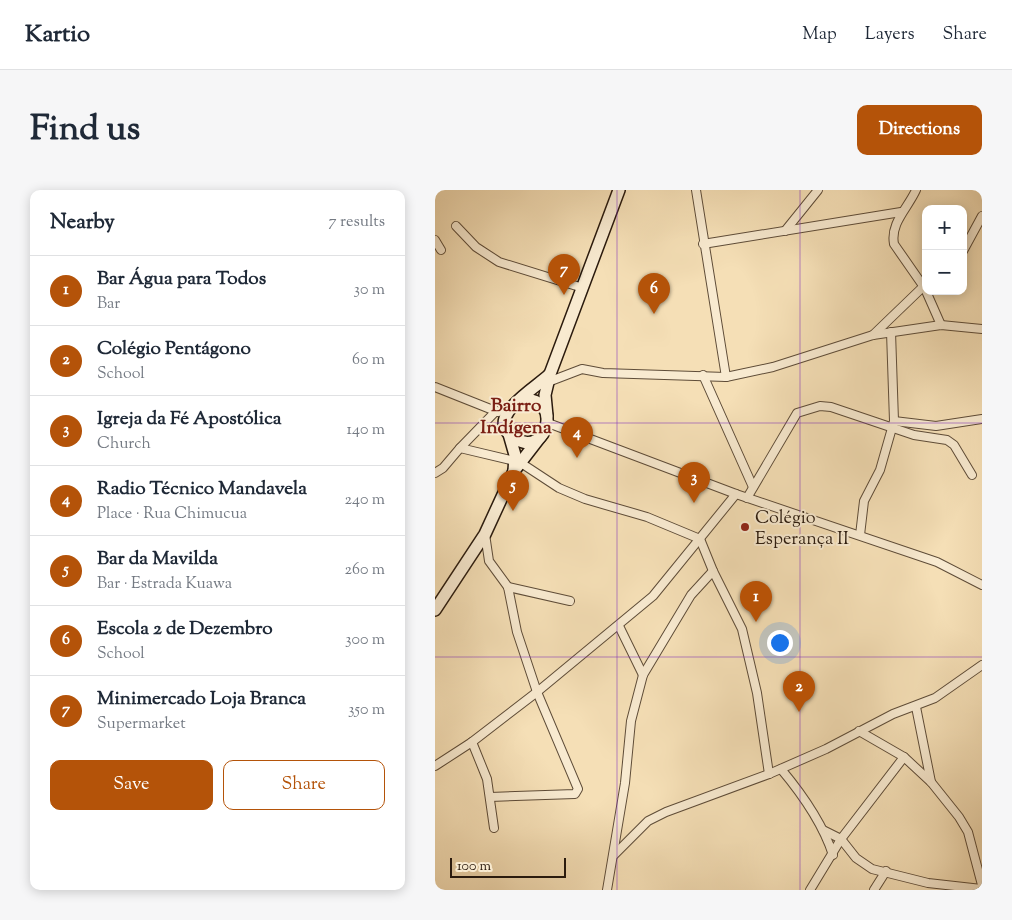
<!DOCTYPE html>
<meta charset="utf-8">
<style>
:root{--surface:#fff;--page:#f6f6f7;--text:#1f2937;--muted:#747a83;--line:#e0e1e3;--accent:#b45309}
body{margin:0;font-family:"Sorts Mill Goudy",serif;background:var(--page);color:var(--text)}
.controls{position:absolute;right:15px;top:15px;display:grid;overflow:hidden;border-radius:10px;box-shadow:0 2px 12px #0003}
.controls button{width:45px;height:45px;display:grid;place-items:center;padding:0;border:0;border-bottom:1px solid var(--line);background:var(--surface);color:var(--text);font:25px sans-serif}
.scale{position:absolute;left:15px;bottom:12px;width:116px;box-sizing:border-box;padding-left:5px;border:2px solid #2b1b0e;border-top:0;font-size:14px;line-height:18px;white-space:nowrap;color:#2b1b0e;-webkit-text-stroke:4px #f8ead0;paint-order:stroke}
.you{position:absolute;left:344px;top:452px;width:18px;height:18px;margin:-12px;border:4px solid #fff;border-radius:50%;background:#1a73e8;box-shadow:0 0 0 8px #1a73e833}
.badge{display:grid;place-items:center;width:32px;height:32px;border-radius:50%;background:var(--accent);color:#fff;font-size:16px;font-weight:700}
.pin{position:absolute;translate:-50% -41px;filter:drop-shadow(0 1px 2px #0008)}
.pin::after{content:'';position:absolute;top:26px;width:18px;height:15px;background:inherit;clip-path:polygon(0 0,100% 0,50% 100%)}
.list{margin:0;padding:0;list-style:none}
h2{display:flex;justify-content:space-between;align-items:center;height:65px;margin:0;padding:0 20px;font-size:21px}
h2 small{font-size:16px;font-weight:400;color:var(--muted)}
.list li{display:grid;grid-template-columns:32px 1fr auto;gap:15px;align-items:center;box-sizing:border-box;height:70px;padding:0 20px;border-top:1px solid var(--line)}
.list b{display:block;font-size:19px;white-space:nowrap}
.list p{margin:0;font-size:16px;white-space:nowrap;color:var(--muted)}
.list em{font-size:16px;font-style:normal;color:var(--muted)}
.actions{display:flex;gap:10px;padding:15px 20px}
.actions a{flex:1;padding:11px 0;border:1px solid var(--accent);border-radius:10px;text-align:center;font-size:18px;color:var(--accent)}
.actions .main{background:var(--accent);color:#fff}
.map{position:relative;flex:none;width:547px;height:700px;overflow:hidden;border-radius:10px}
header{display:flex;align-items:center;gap:30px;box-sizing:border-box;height:70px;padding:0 25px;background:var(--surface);border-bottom:1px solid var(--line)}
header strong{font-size:24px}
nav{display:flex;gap:28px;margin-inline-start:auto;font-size:18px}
.intro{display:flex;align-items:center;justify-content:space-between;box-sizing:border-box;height:120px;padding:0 30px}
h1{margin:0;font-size:35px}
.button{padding:12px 22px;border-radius:10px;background:var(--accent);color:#fff;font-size:18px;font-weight:700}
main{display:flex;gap:30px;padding:0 30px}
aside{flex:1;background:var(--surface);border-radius:10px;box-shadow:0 2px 12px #0003}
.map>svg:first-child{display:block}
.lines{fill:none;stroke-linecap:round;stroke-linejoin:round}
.street-casing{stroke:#5e4c38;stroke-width:10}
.secondary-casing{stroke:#2b1b0e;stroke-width:14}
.street{stroke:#f8ead0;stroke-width:8}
.secondary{stroke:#f8ead0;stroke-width:11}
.grid{fill:none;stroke:#7b2cbf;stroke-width:1;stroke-opacity:0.55}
.poi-dot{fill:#8f2418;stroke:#f8ead0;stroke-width:2}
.labels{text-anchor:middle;stroke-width:4;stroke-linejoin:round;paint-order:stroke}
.poi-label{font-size:18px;fill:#2b1b0e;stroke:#f8ead0;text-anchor:start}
.neighbourhood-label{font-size:19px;font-weight:bold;fill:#7a1f14;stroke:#f8ead0}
</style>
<header>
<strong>Kartio</strong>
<nav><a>Map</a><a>Layers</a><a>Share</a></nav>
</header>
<div class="intro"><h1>Find us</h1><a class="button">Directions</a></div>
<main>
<aside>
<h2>Nearby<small>7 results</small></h2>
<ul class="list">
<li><span class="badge">1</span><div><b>Bar Água para Todos</b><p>Bar</p></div><em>30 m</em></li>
<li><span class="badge">2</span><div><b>Colégio Pentágono</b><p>School</p></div><em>60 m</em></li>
<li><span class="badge">3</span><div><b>Igreja da Fé Apostólica</b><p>Church</p></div><em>140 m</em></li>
<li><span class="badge">4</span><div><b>Radio Técnico Mandavela</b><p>Place · Rua Chimucua</p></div><em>240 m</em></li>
<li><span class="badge">5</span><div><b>Bar da Mavilda</b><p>Bar · Estrada Kuawa</p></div><em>260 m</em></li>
<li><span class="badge">6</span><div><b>Escola 2 de Dezembro</b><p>School</p></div><em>300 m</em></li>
<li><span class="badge">7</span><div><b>Minimercado Loja Branca</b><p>Supermarket</p></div><em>350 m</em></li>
</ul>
<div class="actions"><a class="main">Save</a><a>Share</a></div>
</aside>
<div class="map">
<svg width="547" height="700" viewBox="0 0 547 700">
<rect width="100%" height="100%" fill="#f5dfb6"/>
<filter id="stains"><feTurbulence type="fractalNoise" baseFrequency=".004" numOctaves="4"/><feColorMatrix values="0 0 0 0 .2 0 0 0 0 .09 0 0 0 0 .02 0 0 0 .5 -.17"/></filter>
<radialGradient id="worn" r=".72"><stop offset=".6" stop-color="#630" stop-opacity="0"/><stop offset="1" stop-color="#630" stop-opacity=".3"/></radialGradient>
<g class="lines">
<defs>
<g id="street">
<path d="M261,0L291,187"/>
<path d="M481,0C473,18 455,33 459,54L491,100"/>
<path d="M21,36L41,57L64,72L148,98"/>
<path d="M350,41L383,0"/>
<path d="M0,50L6,60"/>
<path d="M268,54L466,22"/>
<path d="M528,61L547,26"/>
<path d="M491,101L506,135"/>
<path d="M438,145L491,94"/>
<path d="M268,185L318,297"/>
<path d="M113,192L147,179L168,183L291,187L338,177L438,145L506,135L547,139"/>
<path d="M0,197L63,222"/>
<path d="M61,221L25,258L80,271"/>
<path d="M459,231L501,236L547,229"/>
<path d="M113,233L301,304L502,372L547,395"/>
<path d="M86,273L124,298L150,309L212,327L265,349L278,381L307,439L322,503L334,584"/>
<path d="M0,283L8,278L25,258"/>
<path d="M312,308L362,223L385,216L396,217L479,245L512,250L519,255L537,285"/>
<path d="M50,344L54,371L73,397L82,442L102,502L143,599L140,604L55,607"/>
<path d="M425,345L429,311L445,280L459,231L456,142"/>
<path d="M73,397L135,411"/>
<path d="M184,436L208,485"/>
<path d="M481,517L496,592"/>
<path d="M424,541L469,567L496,592L524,627L533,642L547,695"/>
<path d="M37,552L52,589L59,638"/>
<path d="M0,576L37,552L102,502L218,406L301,304"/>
<path d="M346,579C367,604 388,634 398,665"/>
<path d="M388,640L406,649L421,668L437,679L493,693L547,699"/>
<path d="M179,665L213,631L231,622L334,584L391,559L458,524L500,508L547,475"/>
<path d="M172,700L190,593L196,531L208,485L256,405L278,381"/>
<path d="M375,700L406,649L469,567"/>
<path d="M439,700L451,681"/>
</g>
<g id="secondary">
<path d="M85,210C129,204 113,268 81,249C45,229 101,198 114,185"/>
<path d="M112,226L110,205L115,184L184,0"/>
<path d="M74,244L80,265L79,281"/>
<path d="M0,420L50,344L79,281L106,246"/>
</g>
</defs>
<use href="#street" class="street-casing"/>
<use href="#secondary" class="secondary-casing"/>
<use href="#street" class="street"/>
<use href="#secondary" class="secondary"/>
</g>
<path class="grid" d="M182,0V700M365,0V700M0,233H547M0,467H547"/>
<circle class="poi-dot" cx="310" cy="337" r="5"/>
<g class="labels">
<g class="poi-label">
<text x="320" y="333">Colégio<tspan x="320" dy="21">Esperança II</tspan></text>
</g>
<g class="neighbourhood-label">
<text x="81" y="221">Bairro<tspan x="81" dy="22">Indígena</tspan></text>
</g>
</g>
<rect width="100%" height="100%" filter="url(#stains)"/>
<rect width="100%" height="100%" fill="url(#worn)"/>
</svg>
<div class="controls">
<button>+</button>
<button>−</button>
</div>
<div class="scale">100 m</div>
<div class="you"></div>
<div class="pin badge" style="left:321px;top:432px">1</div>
<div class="pin badge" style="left:364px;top:522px">2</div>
<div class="pin badge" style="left:259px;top:313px">3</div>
<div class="pin badge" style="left:142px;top:268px">4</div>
<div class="pin badge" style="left:78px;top:321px">5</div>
<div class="pin badge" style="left:219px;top:124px">6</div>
<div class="pin badge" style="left:129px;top:105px">7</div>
</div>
</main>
